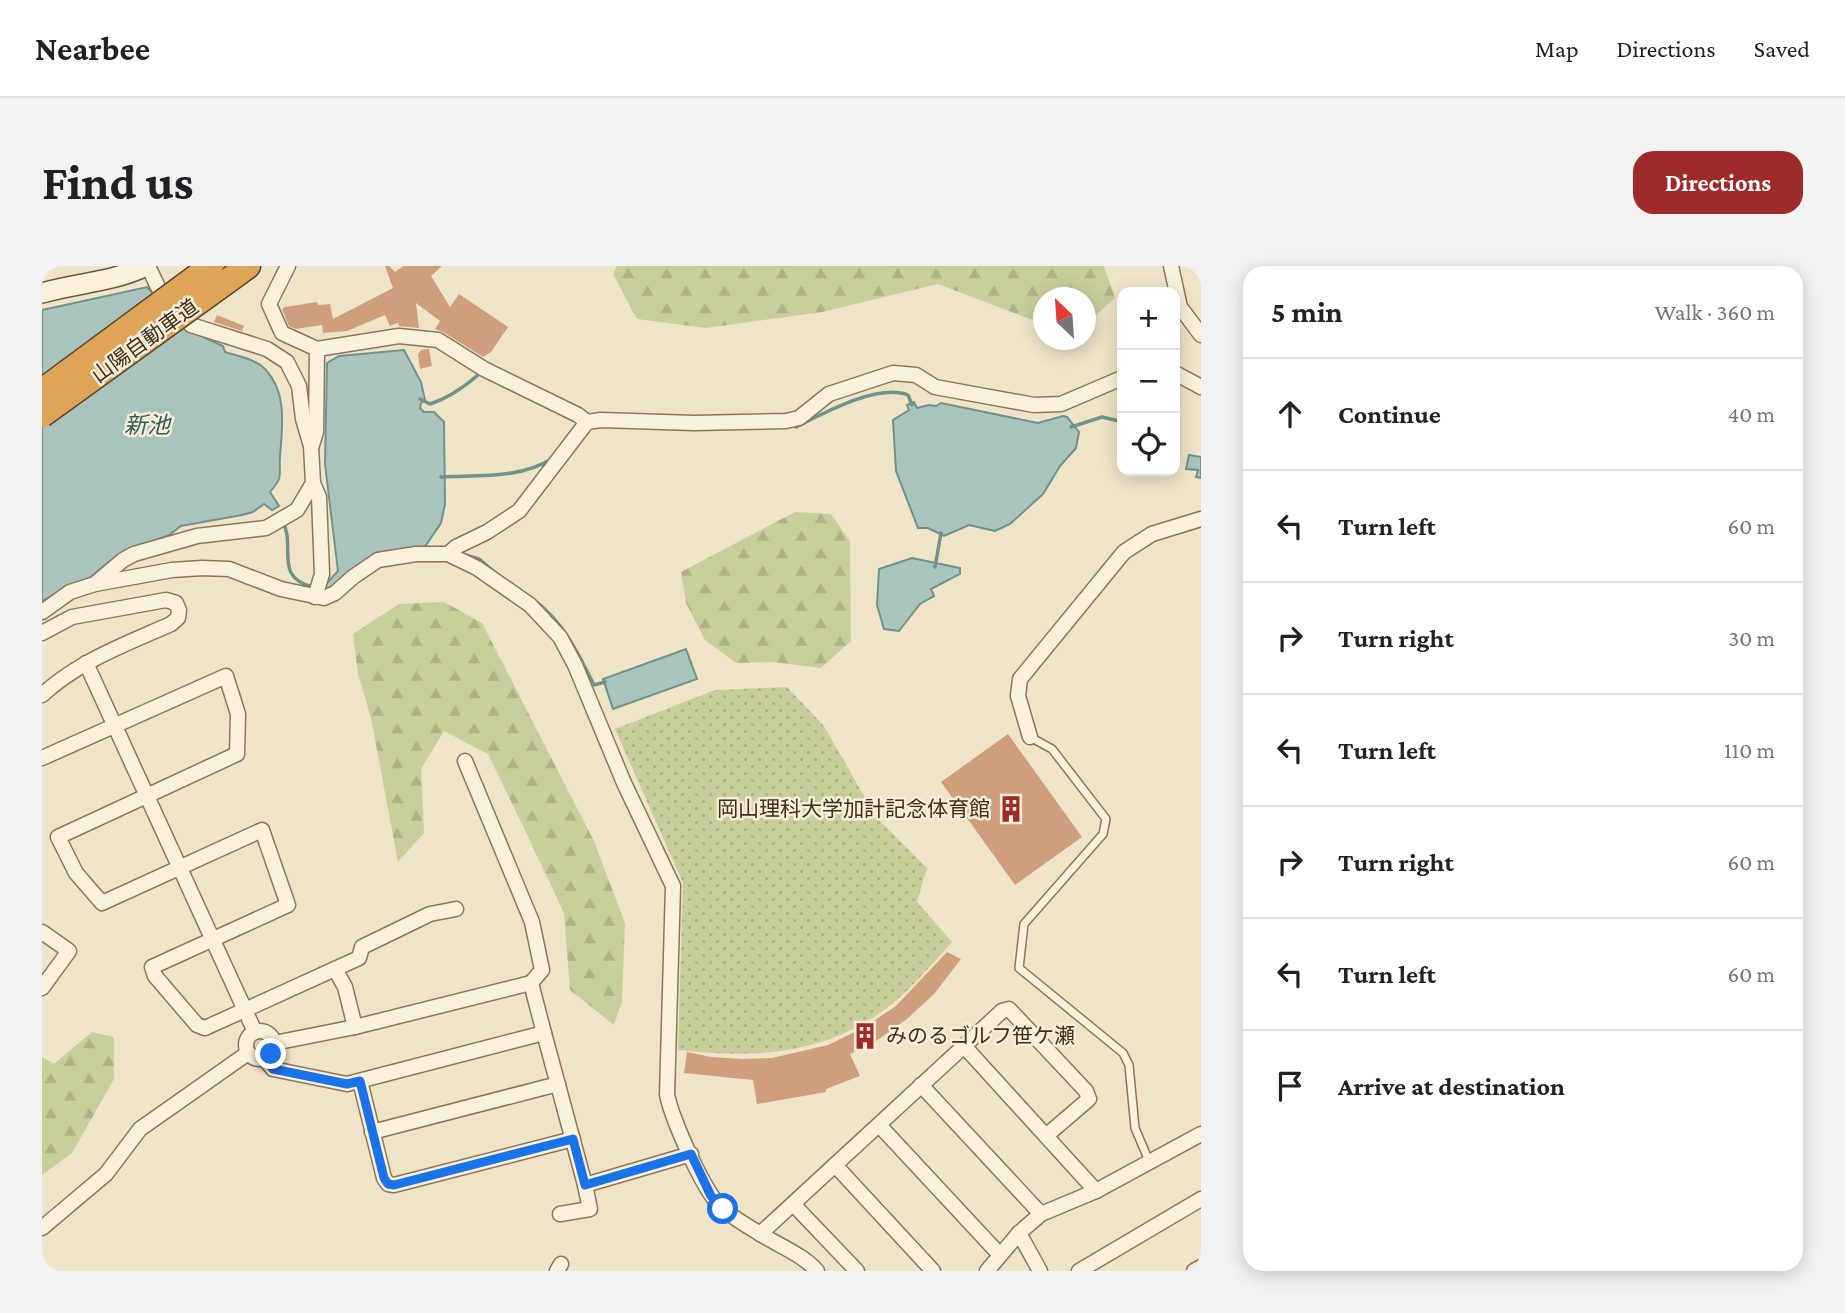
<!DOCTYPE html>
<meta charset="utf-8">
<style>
:root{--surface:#fff;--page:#f2f2f2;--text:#202124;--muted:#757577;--line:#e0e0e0;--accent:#9e2a2b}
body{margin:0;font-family:"Crimson Pro","Noto Sans JP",serif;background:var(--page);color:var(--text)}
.controls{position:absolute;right:21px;top:21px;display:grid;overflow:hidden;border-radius:14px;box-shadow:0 4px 18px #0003}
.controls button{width:63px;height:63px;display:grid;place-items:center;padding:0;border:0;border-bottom:2px solid var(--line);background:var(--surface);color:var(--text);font:35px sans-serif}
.compass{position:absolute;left:991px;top:21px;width:63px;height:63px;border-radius:50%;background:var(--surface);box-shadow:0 4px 18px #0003;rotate:335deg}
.stop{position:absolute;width:21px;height:21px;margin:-16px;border:5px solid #1a73e8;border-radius:50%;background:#fff}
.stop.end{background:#1a73e8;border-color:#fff;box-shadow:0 2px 7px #0008}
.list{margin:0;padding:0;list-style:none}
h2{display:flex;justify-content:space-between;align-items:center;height:91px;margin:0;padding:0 28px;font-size:30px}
h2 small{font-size:23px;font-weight:400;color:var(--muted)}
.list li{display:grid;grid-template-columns:46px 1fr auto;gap:21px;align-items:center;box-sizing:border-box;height:112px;padding:0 28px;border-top:2px solid var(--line)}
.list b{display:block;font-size:26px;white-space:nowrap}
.list em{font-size:23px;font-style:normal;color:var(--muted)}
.icon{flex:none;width:38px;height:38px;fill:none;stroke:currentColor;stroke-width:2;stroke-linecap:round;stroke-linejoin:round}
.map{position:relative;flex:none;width:1159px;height:1005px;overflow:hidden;border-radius:21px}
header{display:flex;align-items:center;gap:42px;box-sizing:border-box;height:98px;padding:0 35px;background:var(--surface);border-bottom:2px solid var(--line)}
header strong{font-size:33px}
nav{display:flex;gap:38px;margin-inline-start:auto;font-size:24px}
.intro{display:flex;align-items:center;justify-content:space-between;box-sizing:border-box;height:168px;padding:0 42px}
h1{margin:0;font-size:49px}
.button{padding:18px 32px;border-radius:21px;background:var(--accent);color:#fff;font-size:24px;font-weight:700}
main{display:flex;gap:42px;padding:0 42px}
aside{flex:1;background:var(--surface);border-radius:21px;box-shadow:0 4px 18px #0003}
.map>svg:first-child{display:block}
.grass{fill:url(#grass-dots)}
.forest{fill:url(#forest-firs)}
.water{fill:#a9c4bc;stroke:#6f938a;stroke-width:2}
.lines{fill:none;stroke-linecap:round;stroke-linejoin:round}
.stream{stroke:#6f938a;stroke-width:3.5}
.building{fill:#cf9f7d}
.lane-casing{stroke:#8d765c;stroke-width:10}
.street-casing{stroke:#8d765c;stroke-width:17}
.secondary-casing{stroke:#6f573f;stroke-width:22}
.highway-casing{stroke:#5b4430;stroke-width:27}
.lane{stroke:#faf1dc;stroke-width:7}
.street{stroke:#faf1dc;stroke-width:14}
.secondary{stroke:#faf1dc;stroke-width:19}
.highway{stroke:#e0a458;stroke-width:24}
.highway-bridge-casing{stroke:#5b4430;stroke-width:27;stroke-linecap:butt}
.highway-bridge{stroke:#e0a458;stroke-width:24}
.route{stroke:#1a73e8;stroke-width:9}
.labels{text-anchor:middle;stroke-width:5;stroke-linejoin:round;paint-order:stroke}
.street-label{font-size:21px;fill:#3d2e20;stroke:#f7eed8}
.poi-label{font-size:21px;fill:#3d2e20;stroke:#f7eed8;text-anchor:end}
.water-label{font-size:23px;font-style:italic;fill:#2f5d5a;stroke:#f7eed8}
</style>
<header>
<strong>Nearbee</strong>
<nav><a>Map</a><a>Directions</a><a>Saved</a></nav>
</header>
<div class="intro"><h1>Find us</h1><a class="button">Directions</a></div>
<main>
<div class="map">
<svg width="1159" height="1005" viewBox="0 0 1159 1005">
<defs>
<pattern id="grass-dots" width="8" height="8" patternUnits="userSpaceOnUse" patternTransform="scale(1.75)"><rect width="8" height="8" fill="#c9cf9b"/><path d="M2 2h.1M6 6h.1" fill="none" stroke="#aeb285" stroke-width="1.8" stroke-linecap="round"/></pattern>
<pattern id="forest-firs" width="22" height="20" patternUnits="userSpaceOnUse" patternTransform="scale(1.75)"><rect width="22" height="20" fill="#c9cf9b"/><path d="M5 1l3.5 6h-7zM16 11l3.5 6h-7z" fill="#aeb285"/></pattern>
</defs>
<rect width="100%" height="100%" fill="#f0e4c8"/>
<path class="grass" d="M745,421L782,460L834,551L885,602L875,636L910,676C891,697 872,720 850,738C786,789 713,793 636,784L641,617L573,463L673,424Z"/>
<g class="forest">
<path d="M575,0H1062L1073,32L1044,58V32H1001V58L896,18L780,46L664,62L595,53L571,8Z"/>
<path d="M753,246L789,248L808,275L809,375L779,402L730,396L694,397L663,374L644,337L639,306Z"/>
<path d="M402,336L440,357L552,575L583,657L580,735L572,759L528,724L522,647L490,579L446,488L402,465L379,503L382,567L356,596L329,452L316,408L311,368L357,338Z"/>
<path d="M50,766L72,771V813L30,887L0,909V791L12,798Z"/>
</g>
<g class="water">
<path d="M105,21L142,62L181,80L183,86C196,90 213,93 223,103C246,127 240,161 238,191C237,198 239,205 237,213C235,218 231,222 228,226L237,240L230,244L222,238L211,246L200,249L139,260L127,269L75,290L46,313L0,335V44Z"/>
<path d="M362,84L379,116L383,134L379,137L378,142L382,146H392L402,156L403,238L399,257L382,282L334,291L284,327L283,319L296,305L283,198L285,97L297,90Z"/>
<path d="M872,136L875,142L887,139L894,140L899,137L996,157L1021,150L1025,151L1037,166L1034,182L1018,200L1001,228L968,258L953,265L927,259L902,270L886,262H876L854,205L851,154L867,144L865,139Z"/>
<path d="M1147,189L1159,191V212L1154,211L1156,204L1144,203Z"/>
<path d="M870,292L918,302V308L889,323L892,330L878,338L857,365L842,363L835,339L837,303Z"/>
<path d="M644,383L655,413L571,443L561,413Z"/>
</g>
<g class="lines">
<g class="stream">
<path d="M378,133L388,138C407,132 421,122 436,109"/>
<path d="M754,161C782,147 836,117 866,129L870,139"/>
<path d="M1029,161L1060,151L1077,155"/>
<path d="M399,211C436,209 479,213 511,192"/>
<path d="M241,256C254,281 231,311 271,321"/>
<path d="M420,288L437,293L455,308"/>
<path d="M893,301L899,267"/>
<path d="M493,335C522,357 536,387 552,419L563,416"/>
</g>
</g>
<g class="building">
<path d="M343,0H347L353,6L361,0H400L389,10L408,41L417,28L466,61L449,86L441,91L401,66L393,63L398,55L374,37L377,62L357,60L356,57L348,60L343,49L305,65L281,67L280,59L254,63L247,60L240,43L243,41L275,36L276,39L288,38L291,53L351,22Z"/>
<path d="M175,49L202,60L200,65L172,56Z"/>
<path d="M387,83L390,100L378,103L376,88L379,84Z"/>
<path d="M966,468L1040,571L973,619L899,516Z"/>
<path d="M905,686L919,693L892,728L865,753L830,778L808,788L818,810L784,823V826L715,838L711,814L642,807L645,786L669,791L700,793L730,792L786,779L821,762L854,740Z"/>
</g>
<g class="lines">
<defs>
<path id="lane" d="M988,471L1010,483L1064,553L1061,568L982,658L977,702L1081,787L1087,799L1093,862L1107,895"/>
<g id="street">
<path d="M246,0L227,38L240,67L275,83L357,70L396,74L442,103L536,149L545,156"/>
<path d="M1129,0L1138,41L1159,69"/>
<path d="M1133,107L1159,121"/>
<path d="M270,179L274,166L275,83"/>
<path d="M271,217L277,231L280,308L273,331"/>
<path d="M406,288L414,281L445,266L477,245L545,156L559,154L652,157L744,155L757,152L787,128L851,107L874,109L893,121L992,139L1019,138L1080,112"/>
<path d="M55,316L81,294L92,288L155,270L224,262L255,244L271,217L269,180L261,153L257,120L245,96L225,83L149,59L130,43L116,21L106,0"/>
<path d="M0,346L28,326L53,318L130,304L160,302L187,303L239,323L282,332L293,327L311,311L336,294L374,288H406L435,302L488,339L518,371L533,399L582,517L631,620L625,829C631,855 662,927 681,943C692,952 705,960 717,967C737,980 760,988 775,1005"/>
<path d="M0,367L30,351L124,334L134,337L137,344L136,352L129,358C84,378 37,395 0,429"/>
<path d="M44,397L213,766"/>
<path d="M988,471L976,430L978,413L1082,286L1110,268L1159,253"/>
<path d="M0,492L184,410L196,448L195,488L16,571L34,607L60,637L220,564L246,639L110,701L113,710L155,759L163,762L317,692L320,681L388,648L414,643"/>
<path d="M423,495L490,656L500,704L489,717L502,767"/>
<path d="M0,666L27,685L0,722"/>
<path d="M293,703L303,721L313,761"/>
<circle cx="218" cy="779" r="14"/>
<path d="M232,777L313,761L489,717"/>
<path d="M922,780L1054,925"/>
<path d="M222,792L231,803L305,818L502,767L543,919L649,888"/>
<path d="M318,815L342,912L346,918L352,919L531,873"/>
<path d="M879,819L999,948"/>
<path d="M837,859L958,989"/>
<path d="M330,866L516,818"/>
<path d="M793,899L891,1005"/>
<path d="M751,938L815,1005"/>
<path d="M518,948L548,943L543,919"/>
<path d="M0,962L64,908L98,863L206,787"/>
<path d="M977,967L998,1005"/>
<path d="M718,968L960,745L967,743L1044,825L1047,833L1005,869"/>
<path d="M515,1005L519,998"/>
<path d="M945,1005L977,967L999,948L1054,925L1159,868"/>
<path d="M1037,1005L1159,933"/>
<path d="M1152,1005L1159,1001"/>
</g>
<path id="secondary" d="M0,27C35,17 71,16 104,0"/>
<path id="highway" d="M184,16L206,0"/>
</defs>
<use href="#lane" class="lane-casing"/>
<use href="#street" class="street-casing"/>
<use href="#secondary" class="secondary-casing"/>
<use href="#highway" class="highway-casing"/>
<use href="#lane" class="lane"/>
<use href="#street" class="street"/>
<use href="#secondary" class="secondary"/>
<use href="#highway" class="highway"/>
<defs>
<g id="highway-bridge">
<path d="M0,125L169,0"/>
<path d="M0,149L184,16"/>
</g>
</defs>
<use href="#highway-bridge" class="highway-bridge-casing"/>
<use href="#highway-bridge" class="highway-bridge"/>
</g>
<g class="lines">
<path class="route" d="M229,788L222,792L231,803L305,818L318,815L342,912L346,918L352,919L531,873L543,919L649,888L669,930L681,943"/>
</g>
<defs>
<symbol id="building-bare" viewBox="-9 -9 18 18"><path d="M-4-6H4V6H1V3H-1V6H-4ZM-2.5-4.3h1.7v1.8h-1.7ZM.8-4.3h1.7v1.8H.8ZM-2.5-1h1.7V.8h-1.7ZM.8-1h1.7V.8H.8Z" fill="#9e2a2b" stroke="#f7eed8" stroke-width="2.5" paint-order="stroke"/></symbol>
</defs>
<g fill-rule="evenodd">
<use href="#building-bare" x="950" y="524" width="38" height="38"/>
<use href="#building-bare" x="804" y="751" width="38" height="38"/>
</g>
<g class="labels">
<g class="street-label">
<text transform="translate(103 75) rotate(-36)" y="7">山陽自動車道</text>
</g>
<g class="poi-label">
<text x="948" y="550">岡山理科大学加計記念体育館</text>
<text x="844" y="777" text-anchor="start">みのるゴルフ笹ケ瀬</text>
</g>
<g class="water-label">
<text x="105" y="167">新池</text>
</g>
</g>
</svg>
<div class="controls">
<button>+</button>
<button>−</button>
<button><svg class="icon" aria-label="locate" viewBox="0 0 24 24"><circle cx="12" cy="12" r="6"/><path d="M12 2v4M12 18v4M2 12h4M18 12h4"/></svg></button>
</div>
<svg class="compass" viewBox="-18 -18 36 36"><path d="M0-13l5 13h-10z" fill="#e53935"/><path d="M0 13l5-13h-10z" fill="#757577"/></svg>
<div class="stop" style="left:681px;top:943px"></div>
<div class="stop end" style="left:229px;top:788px"></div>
</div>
<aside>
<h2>5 min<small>Walk · 360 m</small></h2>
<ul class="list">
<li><svg class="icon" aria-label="ahead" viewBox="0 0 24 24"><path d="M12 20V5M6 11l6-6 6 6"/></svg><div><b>Continue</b></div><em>40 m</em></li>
<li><svg class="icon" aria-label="left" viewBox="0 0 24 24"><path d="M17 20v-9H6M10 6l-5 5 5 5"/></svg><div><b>Turn left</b></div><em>60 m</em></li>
<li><svg class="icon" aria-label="right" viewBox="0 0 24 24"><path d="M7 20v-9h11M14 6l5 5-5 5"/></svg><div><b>Turn right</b></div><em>30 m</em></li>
<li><svg class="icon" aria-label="left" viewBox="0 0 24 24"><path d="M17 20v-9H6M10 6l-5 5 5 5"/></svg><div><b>Turn left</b></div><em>110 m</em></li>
<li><svg class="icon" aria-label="right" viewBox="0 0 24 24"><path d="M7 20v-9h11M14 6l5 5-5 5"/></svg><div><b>Turn right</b></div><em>60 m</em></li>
<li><svg class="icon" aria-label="left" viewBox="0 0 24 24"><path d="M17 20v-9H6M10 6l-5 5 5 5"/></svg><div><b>Turn left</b></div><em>60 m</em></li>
<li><svg class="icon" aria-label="arrive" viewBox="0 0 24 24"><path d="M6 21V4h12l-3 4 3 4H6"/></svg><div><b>Arrive at destination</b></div></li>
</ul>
</aside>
</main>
